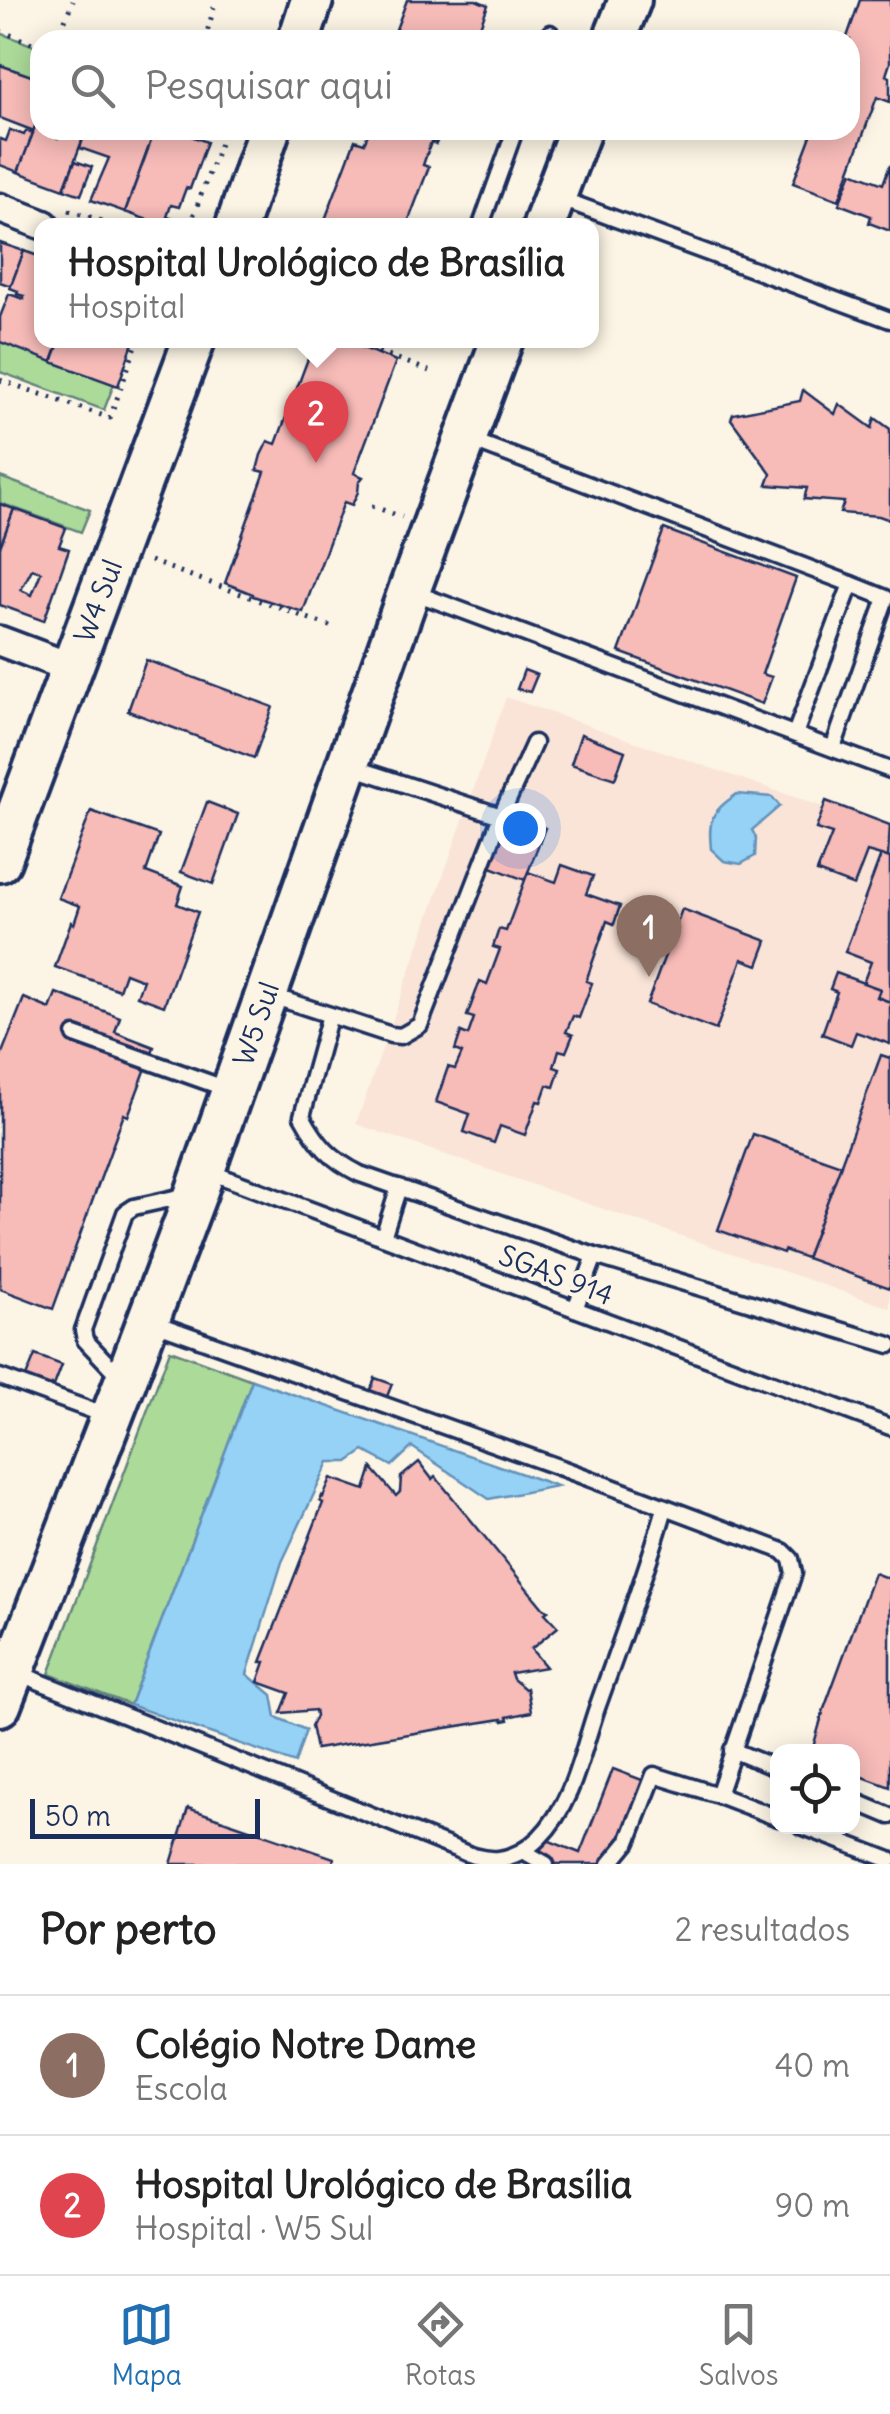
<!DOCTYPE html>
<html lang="pt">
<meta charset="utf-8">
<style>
:root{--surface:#fff;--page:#f6f6f6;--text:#222;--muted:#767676;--line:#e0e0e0;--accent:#1f6fb2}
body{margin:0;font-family:Delius,sans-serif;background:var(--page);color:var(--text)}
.controls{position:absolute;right:30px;bottom:30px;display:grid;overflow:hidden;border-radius:20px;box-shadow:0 5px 25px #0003}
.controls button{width:90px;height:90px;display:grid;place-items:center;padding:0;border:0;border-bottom:2px solid var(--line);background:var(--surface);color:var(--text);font:50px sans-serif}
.scale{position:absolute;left:30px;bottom:25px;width:230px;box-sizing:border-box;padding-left:10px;border:5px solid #1b2f5e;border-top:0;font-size:28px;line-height:35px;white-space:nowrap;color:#1b2f5e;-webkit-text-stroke:8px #fcf5e5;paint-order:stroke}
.you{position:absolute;left:520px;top:828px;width:35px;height:35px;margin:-25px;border:8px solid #fff;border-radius:50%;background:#1a73e8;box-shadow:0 0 0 15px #1a73e833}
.badge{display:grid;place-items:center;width:65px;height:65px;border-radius:50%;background:var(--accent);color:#fff;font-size:32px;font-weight:700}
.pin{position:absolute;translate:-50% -82px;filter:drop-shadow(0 2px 5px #0008)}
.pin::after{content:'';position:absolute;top:52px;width:35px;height:30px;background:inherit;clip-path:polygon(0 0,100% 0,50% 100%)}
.popup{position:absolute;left:34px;top:218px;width:565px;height:130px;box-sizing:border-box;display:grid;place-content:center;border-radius:20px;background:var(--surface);filter:drop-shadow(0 2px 8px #0005);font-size:32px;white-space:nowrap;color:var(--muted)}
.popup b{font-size:38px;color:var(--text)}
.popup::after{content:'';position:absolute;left:50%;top:100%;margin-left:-20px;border:20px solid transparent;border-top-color:var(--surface)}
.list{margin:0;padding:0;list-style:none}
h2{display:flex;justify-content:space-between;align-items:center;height:130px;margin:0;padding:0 40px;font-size:42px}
h2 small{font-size:32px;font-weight:400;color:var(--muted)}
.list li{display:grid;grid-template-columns:65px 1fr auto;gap:30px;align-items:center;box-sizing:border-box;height:140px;padding:0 40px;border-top:2px solid var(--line)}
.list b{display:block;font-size:38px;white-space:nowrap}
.list p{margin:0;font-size:32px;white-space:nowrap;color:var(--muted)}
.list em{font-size:32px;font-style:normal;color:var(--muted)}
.icon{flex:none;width:55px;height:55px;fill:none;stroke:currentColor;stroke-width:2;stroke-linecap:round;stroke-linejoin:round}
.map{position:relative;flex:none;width:890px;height:1864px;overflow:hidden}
.search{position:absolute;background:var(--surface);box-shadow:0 5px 25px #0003;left:30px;right:30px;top:30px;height:110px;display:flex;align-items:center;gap:25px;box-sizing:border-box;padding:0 35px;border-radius:30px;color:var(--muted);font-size:38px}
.sheet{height:410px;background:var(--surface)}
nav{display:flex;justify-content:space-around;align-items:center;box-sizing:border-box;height:140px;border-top:2px solid var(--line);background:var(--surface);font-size:28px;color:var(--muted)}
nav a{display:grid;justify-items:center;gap:5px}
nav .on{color:var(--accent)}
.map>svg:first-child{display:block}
.built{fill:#fae4d8}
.green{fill:#acda99;stroke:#64847c;stroke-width:2.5}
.water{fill:#95d2f6;stroke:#6491b9;stroke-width:2.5}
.building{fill:#f7bbb8;stroke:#1b2f5e;stroke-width:2.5;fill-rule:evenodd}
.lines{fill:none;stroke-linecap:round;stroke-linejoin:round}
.lane-casing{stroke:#1b2f5e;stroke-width:21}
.street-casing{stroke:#1b2f5e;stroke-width:35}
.secondary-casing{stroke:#1b2f5e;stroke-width:48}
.path{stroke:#1b2f5e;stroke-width:5;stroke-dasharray:2.5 8;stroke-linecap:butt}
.lane{stroke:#fcf5e5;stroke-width:14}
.street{stroke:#fcf5e5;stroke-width:28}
.secondary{stroke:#fcf5e5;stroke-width:40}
.labels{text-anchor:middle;stroke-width:8;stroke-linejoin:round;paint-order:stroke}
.street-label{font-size:28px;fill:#1b2f5e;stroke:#fcf5e5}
</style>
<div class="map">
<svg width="890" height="1864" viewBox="0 0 890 1864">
<rect width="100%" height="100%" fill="#fcf5e5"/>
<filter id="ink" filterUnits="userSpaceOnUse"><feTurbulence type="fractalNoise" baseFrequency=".01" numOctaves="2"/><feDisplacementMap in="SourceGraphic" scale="20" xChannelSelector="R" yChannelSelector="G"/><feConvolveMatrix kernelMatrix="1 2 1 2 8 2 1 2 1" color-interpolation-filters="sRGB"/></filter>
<g filter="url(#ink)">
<path class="built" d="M506,697L890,830V1308L356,1124Z"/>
<g class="green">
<path d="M0,33L40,48V80L0,65Z"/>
<path d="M0,341L114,384L104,410L0,372Z"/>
<path d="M0,477L90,510L81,532L0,503Z"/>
<path d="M170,1350L252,1380L130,1705L49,1674Z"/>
</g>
<g class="water">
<path d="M737,794L772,797L780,806L752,830L756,838L755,856L741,864L724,861L711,849C708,818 711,812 737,794Z"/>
<path d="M252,1380L557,1486L489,1499L412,1447L392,1466L364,1451L348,1462H329L282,1562L247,1674L272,1695L276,1717L306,1730L295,1763L130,1705Z"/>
</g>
<g class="building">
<path d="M407,0H476L488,5L475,40H392Z"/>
<path d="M860,0H890V63L886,75L890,77V102L877,97L839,200L793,183L813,130H850V40H846Z"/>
<path d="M0,65L40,79V113L34,131L0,118Z"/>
<path d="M40,113V130H58L55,137L58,138L61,130H86L64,189L18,172Z"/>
<path d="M10,130L24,135L26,131L33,133L18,172L0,165V139L6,141Z"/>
<path d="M86,130H155L125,212L91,200L109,158L80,148Z"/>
<path d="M155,130H176L207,142L190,189L186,188L179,207L171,205L167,217L174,219L172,225H162L125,212Z"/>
<path d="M376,130H441L436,144L431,142L423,165L429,167L407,225H323L355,140L364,143L369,132L374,134Z"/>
<path d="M75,161L92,167L81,195L64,189Z"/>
<path d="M890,165V231L869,223L871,216L839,204L852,172L883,184Z"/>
<path d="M0,243L24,251L11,286L0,282Z"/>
<path d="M24,251L41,257V340H60L52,362L0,342V317L9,294L24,299V296L17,294L18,291L10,288Z"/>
<path d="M60,340H134L118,386L52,362Z"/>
<path d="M315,340L346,341L396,361L354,473L363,477L359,482L358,492L352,505L344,502L303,612L253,596V594L225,583L265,472L257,470L261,455L268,441L276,444Z"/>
<path d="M803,390L835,414L839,404L872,428L875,418L890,429V520L879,516L840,513L844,502L804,499L807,488L767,485L771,474L731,419L733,414L800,401Z"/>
<path d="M0,504L14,509L0,547Z"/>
<path d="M14,509L66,528L59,546L69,549L44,621L0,605V547ZM32,569L41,572L32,595L21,590Z"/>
<path d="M664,529L796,578L762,674L772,677L762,704L619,652Z"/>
<path d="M146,660L273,707L254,758L128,711Z"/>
<path d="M524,670L537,675L530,692L517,689Z"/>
<path d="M581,734L625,751L615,779L571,764Z"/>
<path d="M826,801L890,825L888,858L867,852L854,886L817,872L832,834L816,829Z"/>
<path d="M207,802L238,814L213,884L181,872Z"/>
<path d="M91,811L159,835L146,872L183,886L177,904L198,912L164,1006L137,996L143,980L125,973L119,990L55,967L71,922L74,924L80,906L58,898Z"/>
<path d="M510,814L545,828L525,880L491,867Z"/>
<path d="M881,855L890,858V1002L877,997L880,989L863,983L871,962L845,952Z"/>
<path d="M562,865L593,876L586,894L620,906L614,924L607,921L586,981L592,983L579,1018L573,1016L566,1032L573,1035L566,1052L559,1050L554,1067L560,1069L554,1087L547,1085L541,1102L537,1101L525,1135L500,1126L494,1143L464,1132L470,1114L436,1102L448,1067L455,1069L462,1053L455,1050L461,1032L468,1035L474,1018L467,1016L480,981L487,984L500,949L493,947L499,929L506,931L528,872L556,882Z"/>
<path d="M682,909L767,941L758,965L742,959L716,1030L647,1004Z"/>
<path d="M836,973L880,989L877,997L890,1002V1044L856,1032L851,1045L822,1034L837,992L830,989Z"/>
<path d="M56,993L120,1017L115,1032L154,1047L128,1116L124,1114L53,1309L0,1289V1058L24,998L50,1009Z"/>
<path d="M881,1055L890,1058V1288L806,1258Z"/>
<path d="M753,1134L841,1165L806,1258L784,1250L783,1253L718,1230Z"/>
<path d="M35,1355L62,1365L54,1386L52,1385L49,1392L24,1382Z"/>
<path d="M375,1378L392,1384L384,1404L368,1398Z"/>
<path d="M419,1462L432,1479L435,1476L439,1481L543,1608L548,1611L545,1613L558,1627L531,1649L546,1667L511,1673L513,1679L525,1689L527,1688L531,1712L507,1717L508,1720L503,1721L502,1719L316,1749L311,1726L316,1716L315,1710L281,1713L289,1693L258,1682L265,1662H261L323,1503L320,1501L322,1496L323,1497L331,1478L365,1490L372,1468L396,1496L400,1492L401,1477Z"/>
<path d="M874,1573L890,1579V1787L852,1773V1752H817L814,1744L824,1709Z"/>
<path d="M613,1769L650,1783L620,1864H535L545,1839L580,1853Z"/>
<path d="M188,1808L334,1858L333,1864H171Z"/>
</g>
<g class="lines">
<defs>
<g id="lane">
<path d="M547,40L550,33"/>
<path d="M556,197L890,320"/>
<path d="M481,225L515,130"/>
<path d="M468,439L851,584L795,734"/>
<path d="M410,591L890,770"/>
<path d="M833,748L886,598L851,584"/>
<path d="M352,767L501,816"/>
<path d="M272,996L391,1035L401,1036L420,1025L501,816L534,743"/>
<path d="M330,1015L302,1116C318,1145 330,1159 360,1174L595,1256L890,1345"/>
<path d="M75,1035L227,1089"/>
<path d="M207,1171L890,1427"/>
<path d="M383,1237L399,1187"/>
<path d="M575,1309L595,1256"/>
<path d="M149,1321L564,1469L783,1551L791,1559L794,1573L718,1795"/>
<path d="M0,1377L107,1416"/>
<path d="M121,1378L85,1340L83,1330L125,1213L134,1207L188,1195"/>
<path d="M18,1673L456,1849C487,1864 512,1864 539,1838C574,1803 582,1750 598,1705C621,1640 646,1575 665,1508"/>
<path d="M732,1750L778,1769"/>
<path d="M852,1800L890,1816"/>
<path d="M801,1826L890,1860"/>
<path d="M523,1851L546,1864"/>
<path d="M610,1864L628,1842L654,1775L718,1795L778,1818"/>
</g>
<g id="street">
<path d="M0,208L44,225"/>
<path d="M0,641L72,668"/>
</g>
<g id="secondary">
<path d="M299,40L312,0"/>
<path d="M614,40L630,0"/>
<path d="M237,225L269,130"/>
<path d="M544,225L580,130"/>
<path d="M0,861L194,340"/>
<path d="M0,1705L125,1382L196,1193L409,591L502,340"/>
</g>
</defs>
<use href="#lane" class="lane-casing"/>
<use href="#street" class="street-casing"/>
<use href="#secondary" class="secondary-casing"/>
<g class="path">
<path d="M0,31L40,46"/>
<path d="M57,40L73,0"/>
<path d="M205,40L216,0"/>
<path d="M69,210L114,225"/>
<path d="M190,225L225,130"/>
<path d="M349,340L429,371"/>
<path d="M0,380L110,418L138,340"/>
<path d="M372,506L402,517"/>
<path d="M150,561L335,628"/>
</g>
<use href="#lane" class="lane"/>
<use href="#street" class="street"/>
<use href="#secondary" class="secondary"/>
</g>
</g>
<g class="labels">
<g class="street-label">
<text transform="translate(98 601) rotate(-69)" y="10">W4 Sul</text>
<text transform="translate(256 1024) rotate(-71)" y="10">W5 Sul</text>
<text transform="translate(556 1275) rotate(21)" y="10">SGAS 914</text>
</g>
</g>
</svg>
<div class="controls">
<button><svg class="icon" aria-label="locate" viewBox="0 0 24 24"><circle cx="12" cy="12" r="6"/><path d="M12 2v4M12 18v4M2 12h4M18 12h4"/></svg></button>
</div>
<div class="scale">50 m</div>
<div class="you"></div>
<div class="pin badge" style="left:649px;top:977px;background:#8d6e63">1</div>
<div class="pin badge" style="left:316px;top:463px;background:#e0444e">2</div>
<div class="popup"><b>Hospital Urológico de Brasília</b>Hospital</div>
<div class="search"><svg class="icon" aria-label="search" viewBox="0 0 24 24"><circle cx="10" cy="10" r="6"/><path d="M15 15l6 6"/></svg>Pesquisar aqui</div>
</div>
<section class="sheet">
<h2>Por perto<small>2 resultados</small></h2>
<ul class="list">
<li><span class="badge" style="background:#8d6e63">1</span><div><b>Colégio Notre Dame</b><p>Escola</p></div><em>40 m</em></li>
<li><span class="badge" style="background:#e0444e">2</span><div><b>Hospital Urológico de Brasília</b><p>Hospital · W5 Sul</p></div><em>90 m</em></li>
</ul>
</section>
<nav>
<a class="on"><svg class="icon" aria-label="map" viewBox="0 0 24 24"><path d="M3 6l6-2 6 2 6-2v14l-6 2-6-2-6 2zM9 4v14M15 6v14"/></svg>Mapa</a>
<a><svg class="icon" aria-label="directions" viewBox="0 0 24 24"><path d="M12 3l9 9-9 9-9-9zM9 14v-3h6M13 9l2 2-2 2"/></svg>Rotas</a>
<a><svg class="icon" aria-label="saved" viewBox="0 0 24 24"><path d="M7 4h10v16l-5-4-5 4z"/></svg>Salvos</a>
</nav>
